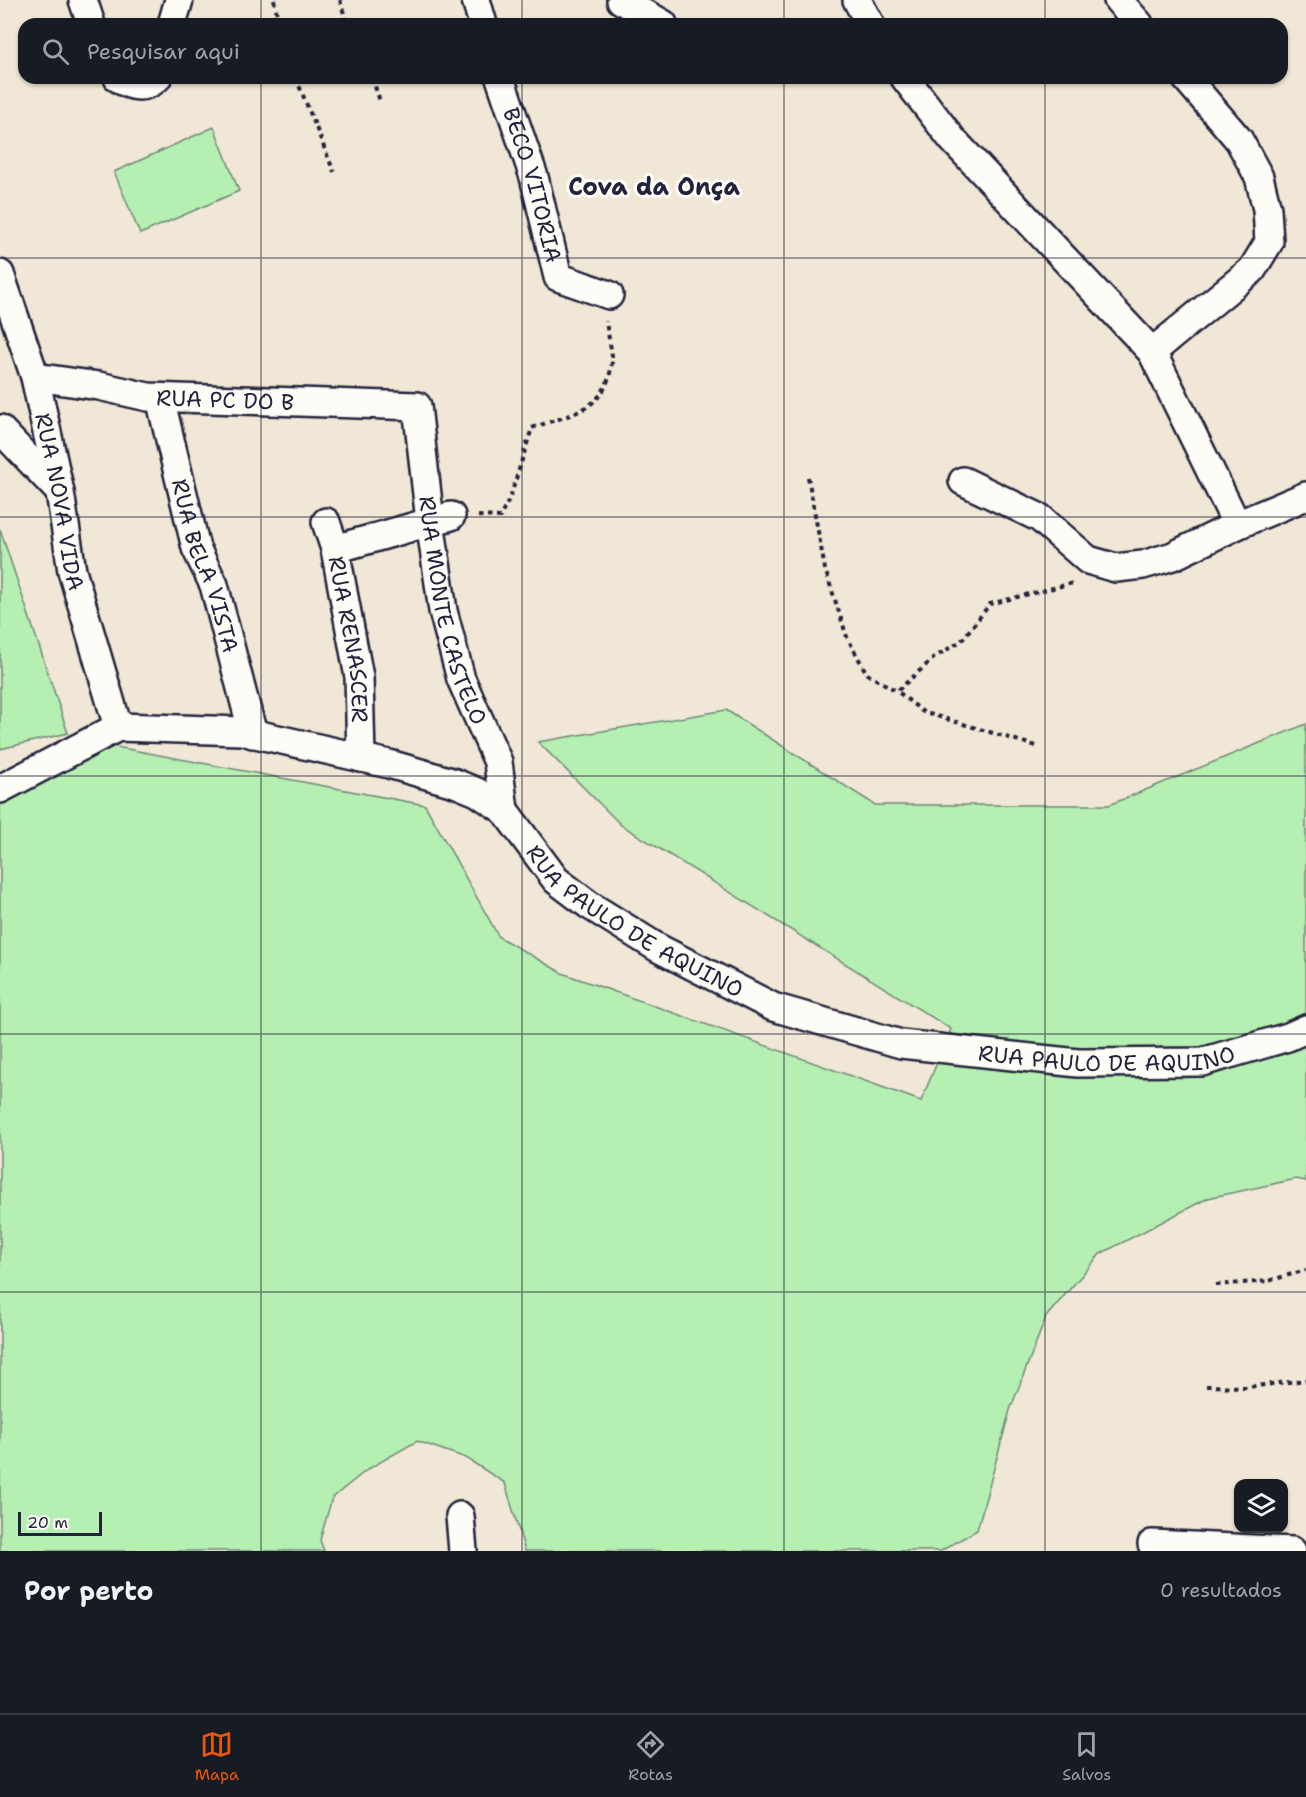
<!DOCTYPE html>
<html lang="pt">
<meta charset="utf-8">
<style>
:root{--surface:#171b24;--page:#20242c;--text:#f1f3f6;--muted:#9ea1a6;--line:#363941;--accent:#ea580c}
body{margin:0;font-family:"Shantell Sans",sans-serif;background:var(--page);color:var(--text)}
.controls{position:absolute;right:18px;bottom:18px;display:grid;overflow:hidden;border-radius:12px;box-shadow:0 2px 4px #0004}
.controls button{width:54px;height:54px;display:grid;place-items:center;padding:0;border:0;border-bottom:2px solid var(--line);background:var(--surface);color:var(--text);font:30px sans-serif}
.scale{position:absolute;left:18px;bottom:15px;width:84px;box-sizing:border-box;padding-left:6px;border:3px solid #22223b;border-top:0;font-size:16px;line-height:21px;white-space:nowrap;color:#22223b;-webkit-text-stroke:4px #fdfcf7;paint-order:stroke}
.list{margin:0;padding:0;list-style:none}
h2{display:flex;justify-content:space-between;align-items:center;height:78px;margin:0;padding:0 24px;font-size:26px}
h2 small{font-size:20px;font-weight:400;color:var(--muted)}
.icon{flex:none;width:33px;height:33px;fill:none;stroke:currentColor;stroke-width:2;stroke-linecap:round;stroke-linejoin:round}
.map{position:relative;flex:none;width:1306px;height:1551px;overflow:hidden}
.search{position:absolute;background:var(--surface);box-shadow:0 2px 4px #0004;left:18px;right:18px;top:18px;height:66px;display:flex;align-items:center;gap:15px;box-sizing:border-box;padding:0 21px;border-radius:18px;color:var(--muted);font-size:22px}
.sheet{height:162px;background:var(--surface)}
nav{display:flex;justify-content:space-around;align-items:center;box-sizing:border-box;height:84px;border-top:2px solid var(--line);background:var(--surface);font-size:16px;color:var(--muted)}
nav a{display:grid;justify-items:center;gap:3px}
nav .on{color:var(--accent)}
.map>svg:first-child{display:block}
.green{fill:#b6efb2;stroke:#6c8876;stroke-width:1.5}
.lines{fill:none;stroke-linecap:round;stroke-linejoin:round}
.minor-casing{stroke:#22223b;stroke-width:32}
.path{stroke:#22223b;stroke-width:4;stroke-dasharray:4.5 4.5;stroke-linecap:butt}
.minor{stroke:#fdfcf7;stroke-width:27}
.grid{fill:none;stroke:#22223b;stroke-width:1.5;stroke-opacity:0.55}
.labels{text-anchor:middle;stroke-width:6;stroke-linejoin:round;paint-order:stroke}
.street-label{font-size:22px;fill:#22223b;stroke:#fdfcf7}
.neighbourhood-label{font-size:24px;font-weight:bold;fill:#22223b;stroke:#fdfcf7}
</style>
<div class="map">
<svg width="1306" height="1551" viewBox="0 0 1306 1551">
<rect width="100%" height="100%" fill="#f1e7d6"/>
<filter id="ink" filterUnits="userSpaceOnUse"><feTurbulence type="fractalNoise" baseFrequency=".0167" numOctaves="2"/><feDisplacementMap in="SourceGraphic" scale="12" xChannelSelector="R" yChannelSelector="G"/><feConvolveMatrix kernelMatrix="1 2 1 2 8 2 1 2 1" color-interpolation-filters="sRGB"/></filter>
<g filter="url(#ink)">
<g class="green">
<path d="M214,127L239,191L140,234L114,172Z"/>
<path d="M0,529L68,733L0,749Z"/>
<path d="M726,710L875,805H1109L1306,724V1181L1296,1179L1208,1198L1100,1254L1046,1317L1010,1410L977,1530L941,1551H525L505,1483L466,1458L417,1441L368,1469L332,1498L320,1540L324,1551H0V789L90,742L425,805L499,937L562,973L921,1101L951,1029L621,825L538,742Z"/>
</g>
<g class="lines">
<defs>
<g id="minor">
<path d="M83,0L91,24"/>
<path d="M476,0L483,24"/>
<path d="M621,0L663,24"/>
<path d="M857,0L870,24"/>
<path d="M1118,0L1139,24"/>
<path d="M172,24L179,0"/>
<path d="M118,78C131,87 144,90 157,78"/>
<path id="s1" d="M500,78L534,177L558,277L609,295"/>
<path d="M905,78L952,139L1152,352L1237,525"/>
<path id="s2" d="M0,274L35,377L60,492L72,571L118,727"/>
<path d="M1152,352L1252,270L1269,242L1267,209L1259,177L1239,140L1186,78"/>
<path id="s3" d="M35,377L99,386L148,397L417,406L430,521L443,611L461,679L498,762L504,810"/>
<path id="s4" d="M160,398L196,548L214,585L253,734"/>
<path d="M0,429L59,491"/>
<path d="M963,481L1040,518L1088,560L1116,568L1143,565L1173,556L1237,525L1306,496"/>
<path id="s5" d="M326,522L335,549L359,677L361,758"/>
<path d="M335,549L451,516"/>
<path id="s6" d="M0,789L118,727L242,731L389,764L455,783L477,792L504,810L556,880L589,905L658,948L773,1007L901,1044L1078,1063L1202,1062L1288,1037L1306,1029"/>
<path d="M460,1516L463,1551"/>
<path d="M1152,1544L1292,1551"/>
</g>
</defs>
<use href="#minor" class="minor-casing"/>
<g class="path">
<path d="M274,0L279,24"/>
<path d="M340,0L347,24"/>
<path d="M296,78L334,172"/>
<path d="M372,78L380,101"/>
<path d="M808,477L825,569L847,637L867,674L897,691"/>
<path d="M478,516L500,517L510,498L532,428C572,413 606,412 612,362C613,353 607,332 606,321"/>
<path d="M1036,746L923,712L897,691L935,657L961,641L990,604L1073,583"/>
<path d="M1216,1285L1268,1281L1306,1270"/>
<path d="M1206,1386L1247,1387L1306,1380"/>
</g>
<use href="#minor" class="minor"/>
</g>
</g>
<path class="grid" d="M261,0V24M522,0V24M784,0V24M1045,0V24M261,78V1551M522,78V1551M784,78V1551M1045,78V1551M0,258H1306M0,517H1306M0,776H1306M0,1034H1306M0,1292H1306"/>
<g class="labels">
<g class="street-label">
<text dy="8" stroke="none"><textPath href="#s1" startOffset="112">BECO VITORIA</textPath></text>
<text dy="8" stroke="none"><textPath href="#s3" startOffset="192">RUA PC DO B</textPath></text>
<text dy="8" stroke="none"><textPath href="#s2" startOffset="236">RUA NOVA VIDA</textPath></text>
<text dy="8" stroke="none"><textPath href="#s4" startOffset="174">RUA BELA VISTA</textPath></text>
<text dy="8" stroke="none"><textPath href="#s3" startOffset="592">RUA MONTE CASTELO</textPath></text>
<text dy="8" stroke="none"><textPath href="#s5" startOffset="120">RUA RENASCER</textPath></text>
<text dy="8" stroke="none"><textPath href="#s6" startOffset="708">RUA PAULO DE AQUINO</textPath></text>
<text dy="8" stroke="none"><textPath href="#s6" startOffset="1212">RUA PAULO DE AQUINO</textPath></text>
</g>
<g class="neighbourhood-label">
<text x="654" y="195">Cova da Onça</text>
</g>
</g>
</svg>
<div class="controls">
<button><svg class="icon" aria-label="layers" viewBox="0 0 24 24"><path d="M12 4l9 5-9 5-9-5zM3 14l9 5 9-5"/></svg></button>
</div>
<div class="scale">20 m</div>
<div class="search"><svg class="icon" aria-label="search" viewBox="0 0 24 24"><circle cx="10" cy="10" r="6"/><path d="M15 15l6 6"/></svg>Pesquisar aqui</div>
</div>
<section class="sheet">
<h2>Por perto<small>0 resultados</small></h2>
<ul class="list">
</ul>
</section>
<nav>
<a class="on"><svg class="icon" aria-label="map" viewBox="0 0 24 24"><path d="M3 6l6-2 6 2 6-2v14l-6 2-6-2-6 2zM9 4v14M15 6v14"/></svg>Mapa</a>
<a><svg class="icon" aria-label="directions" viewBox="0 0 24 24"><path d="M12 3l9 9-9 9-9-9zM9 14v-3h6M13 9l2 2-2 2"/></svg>Rotas</a>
<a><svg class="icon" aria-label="saved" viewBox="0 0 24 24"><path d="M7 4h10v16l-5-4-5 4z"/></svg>Salvos</a>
</nav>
